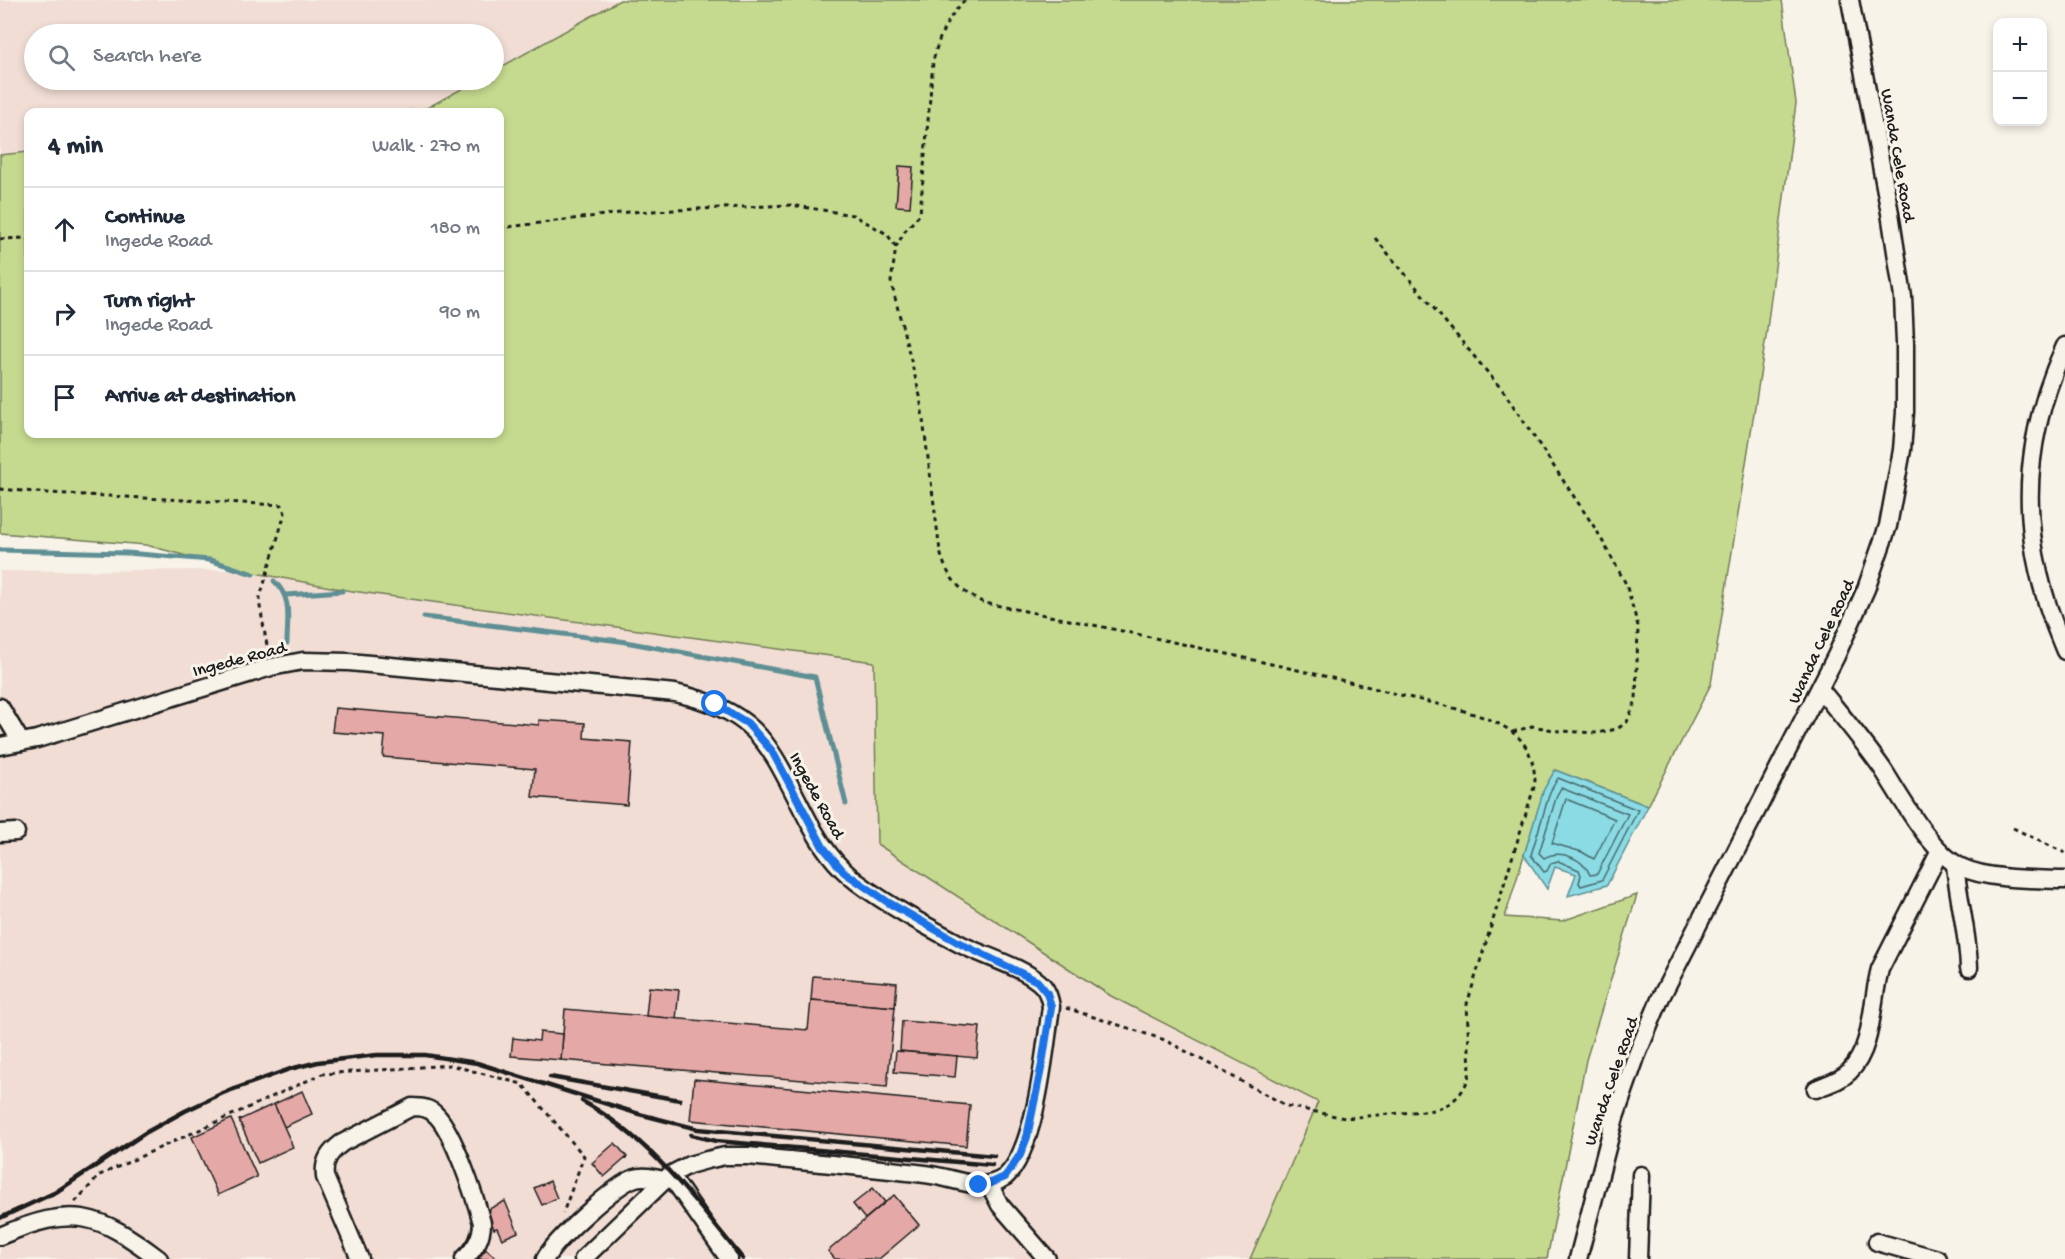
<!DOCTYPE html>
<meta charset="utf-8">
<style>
:root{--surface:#fff;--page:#f6f6f7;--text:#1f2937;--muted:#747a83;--line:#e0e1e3}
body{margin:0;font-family:"Gochi Hand",sans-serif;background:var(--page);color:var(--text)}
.controls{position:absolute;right:18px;top:18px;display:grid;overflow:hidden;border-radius:12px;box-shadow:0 3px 9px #0003}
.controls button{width:54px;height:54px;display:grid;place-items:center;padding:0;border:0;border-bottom:2px solid var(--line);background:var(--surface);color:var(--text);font:30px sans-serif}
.stop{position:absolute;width:18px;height:18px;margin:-14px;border:4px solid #1a73e8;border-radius:50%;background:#fff}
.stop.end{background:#1a73e8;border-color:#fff;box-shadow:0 2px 6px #0008}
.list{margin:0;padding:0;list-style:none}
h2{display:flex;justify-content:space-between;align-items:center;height:78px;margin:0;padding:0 24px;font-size:26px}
h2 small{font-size:20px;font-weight:400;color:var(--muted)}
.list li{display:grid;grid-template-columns:39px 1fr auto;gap:18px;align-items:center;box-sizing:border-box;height:84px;padding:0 24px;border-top:2px solid var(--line)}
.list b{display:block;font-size:22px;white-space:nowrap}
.list p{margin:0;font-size:20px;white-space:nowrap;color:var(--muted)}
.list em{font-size:20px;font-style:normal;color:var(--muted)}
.icon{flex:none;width:33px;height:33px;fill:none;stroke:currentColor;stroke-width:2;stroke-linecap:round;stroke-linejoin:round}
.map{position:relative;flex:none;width:2065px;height:1259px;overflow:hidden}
.search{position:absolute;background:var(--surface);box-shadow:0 3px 9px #0003;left:24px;top:24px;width:480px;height:66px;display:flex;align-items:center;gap:15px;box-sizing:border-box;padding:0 21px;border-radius:33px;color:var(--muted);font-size:22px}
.panel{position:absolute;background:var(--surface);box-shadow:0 3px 9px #0003;left:24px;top:108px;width:480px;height:330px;border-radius:12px}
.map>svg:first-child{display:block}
.built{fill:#f1ddd4}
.green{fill:#c6da8f;stroke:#717b56;stroke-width:1.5}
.water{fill:#8adbe4;stroke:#5e8f94;stroke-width:1.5}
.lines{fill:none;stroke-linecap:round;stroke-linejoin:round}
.shore{stroke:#48686c;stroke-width:1.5}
.stream{stroke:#5e8f94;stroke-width:5}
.building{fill:#e4a9a7;stroke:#1c1c1c;stroke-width:1.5}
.minor-casing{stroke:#1c1c1c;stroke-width:21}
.path{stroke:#1c1c1c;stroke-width:3;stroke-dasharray:4.5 4.5;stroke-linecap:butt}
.minor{stroke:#f7f3e8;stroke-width:16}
.rail{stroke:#1c1c1c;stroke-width:4.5}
.route{stroke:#1a73e8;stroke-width:8}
.labels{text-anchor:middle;stroke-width:6;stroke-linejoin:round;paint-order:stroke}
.street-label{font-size:18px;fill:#1c1c1c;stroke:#f7f3e8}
</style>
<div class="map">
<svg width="2065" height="1259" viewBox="0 0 2065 1259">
<rect width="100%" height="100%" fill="#f7f3e8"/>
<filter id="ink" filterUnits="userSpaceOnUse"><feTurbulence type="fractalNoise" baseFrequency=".0167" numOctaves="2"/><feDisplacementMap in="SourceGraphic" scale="12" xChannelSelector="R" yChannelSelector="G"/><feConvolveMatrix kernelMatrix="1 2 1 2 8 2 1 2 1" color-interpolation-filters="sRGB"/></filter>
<g filter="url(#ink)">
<g class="built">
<path d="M0,0H620L494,71V34H34V80H478L425,109L397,112H28V152L0,155Z"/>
<path d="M239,570L352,591L874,662L877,844L1111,996L1318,1102L1250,1259H0V571Z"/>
</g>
<path class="green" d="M620,0H1782L1796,103L1766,337L1711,684L1648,806L1555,770L1544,790L1505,917L1562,921L1637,895L1586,1060L1547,1259H1250L1318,1102L1111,996L877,844L874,662L352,591L239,570L146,545L0,533V155L28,152V434H500V112H397L425,109L478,80H494V71Z"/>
<path class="water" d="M1555,770L1648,806L1607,885L1568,896L1576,874L1555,867L1547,889L1524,855L1544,789Z"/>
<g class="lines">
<g class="shore">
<path d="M1558,778L1638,810L1602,880L1581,886L1579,883L1581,875L1579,870L1558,861L1551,863L1547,871L1544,872L1531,855L1550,792Z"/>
<path d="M1561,788L1628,814L1597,874L1590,875C1583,858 1560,849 1544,858L1539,853L1557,795Z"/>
<path d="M1566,799L1615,819L1594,859L1582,852L1552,843Z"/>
</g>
<g class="stream">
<path d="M0,550L127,553L210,560L253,574"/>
<path d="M274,581C293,598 287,620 287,643"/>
<path d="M286,595L342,591"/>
<path d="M424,617L620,641L815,677L846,804"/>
</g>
</g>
<g class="building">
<path d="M899,166L913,167L910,207L896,206Z"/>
<path d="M335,708L539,725V720L585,723L584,738L632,742L627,805L532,797L535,769L383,757L385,736L332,732Z"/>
<path d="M813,976L897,983L895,1007L811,1000Z"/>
<path d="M649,987L679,990L676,1019L646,1016Z"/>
<path d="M811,1000L895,1007L887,1087L561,1060L565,1009L808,1030Z"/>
<path d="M902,1021L980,1027L977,1058L900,1051Z"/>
<path d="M540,1032L563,1034L561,1060L511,1056L513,1038L539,1041Z"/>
<path d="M896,1051L957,1056L955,1077L894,1072Z"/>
<path d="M694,1079L970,1105L966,1146L690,1120Z"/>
<path d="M302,1091L312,1114L284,1127L274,1104Z"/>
<path d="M274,1104L293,1147L258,1163L239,1120Z"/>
<path d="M231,1119L257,1177L218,1195L192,1137Z"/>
<path d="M615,1143L627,1157L604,1177L592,1163Z"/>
<path d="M550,1181L557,1198L542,1205L534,1188Z"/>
<path d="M873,1188L885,1202L865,1219L853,1204Z"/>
<path d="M894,1195L919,1225L879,1259H835L828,1251Z"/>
<path d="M505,1201L518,1232L502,1239L497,1228L494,1229L487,1212L490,1211L489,1209Z"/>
<path d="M486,1249L497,1259H478Z"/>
</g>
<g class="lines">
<defs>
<g id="minor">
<path d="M2065,346C2017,451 2019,545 2065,651"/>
<path d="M1820,689C1841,715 1863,741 1882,768C1901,797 1931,853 1961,867C1988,880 2035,879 2065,880"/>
<path d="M0,707L21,742"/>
<path d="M0,746L37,739L271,667L303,661L349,662L675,693C763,712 771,751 809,822C822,846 835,865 857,882C889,906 926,926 962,945C984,956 1028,969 1043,986C1048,992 1050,1000 1051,1007C1045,1048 1036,1150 1005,1177C998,1182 988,1185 979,1185C961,1183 943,1176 925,1174C867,1167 807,1162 748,1156H725L707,1160L689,1165L670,1175L583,1259"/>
<path d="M0,833L16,832"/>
<path d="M1955,864C1958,899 1968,933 1969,968"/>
<path d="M1816,1089C1827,1084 1840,1081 1849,1072C1874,1048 1871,1001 1880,969L1940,851"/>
<path d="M670,1175L729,1259"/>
<path d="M989,1184L1000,1205L1047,1259"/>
<path d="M0,1236C73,1205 97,1212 159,1259"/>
<path d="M1877,1242L1938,1259"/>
<path d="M360,1259L325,1177C323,1160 330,1152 342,1143L412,1107C422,1107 430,1108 437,1116C454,1134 475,1197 482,1223C482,1237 475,1249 464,1259"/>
<path d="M545,1259C555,1240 616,1184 635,1178C644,1175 654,1178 663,1180"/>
<path d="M1578,1259L1615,1117L1636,1057L1661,997L1836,656L1866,589L1888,526L1902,450L1905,412V343L1903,297L1890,213L1850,0"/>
<path d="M1638,1259L1641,1175"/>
</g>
</defs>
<use href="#minor" class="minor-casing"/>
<g class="path">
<path d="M965,0C947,18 938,38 933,62L920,214L905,231L896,247L891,282L920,396L940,551C946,576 960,593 985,603C1081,622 1176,642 1271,664C1315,674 1360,684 1404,696C1435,704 1487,713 1512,732C1529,744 1535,764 1535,784L1467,1004L1470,1072C1465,1092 1455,1103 1435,1110L1345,1118L1287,1106L1165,1040L1066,1008"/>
<path d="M500,228L629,212L791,205L853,215L887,234L896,247"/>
<path d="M1375,238L1504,392L1597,531L1626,584L1638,626L1636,700L1627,722L1617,729L1597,733L1559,731L1532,726L1513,732"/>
<path d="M0,239L28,238"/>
<path d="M0,489L47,493L282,505L285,513L259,601L268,651"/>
<path d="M2013,828L2065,853"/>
<path d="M75,1202L100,1175L322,1074L450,1065L522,1084L584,1156L563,1213"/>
</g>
<use href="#minor" class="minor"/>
<g class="rail">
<path d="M550,1077L680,1100"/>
<path d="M582,1101C650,1138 694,1200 743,1259"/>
<path d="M691,1135L716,1141L992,1165"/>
<path d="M0,1218L56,1192L145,1133L185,1111L223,1093L290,1069L318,1062L377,1055H425L477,1063L639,1114L698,1129L994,1156"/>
</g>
</g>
</g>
<g class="lines" filter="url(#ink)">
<path class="route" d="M715,704L747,723L772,751L823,847L844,872L889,903L963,945L1037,981L1047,993L1051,1007L1042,1064L1027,1137L1020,1155L1005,1177L988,1184L979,1185"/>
</g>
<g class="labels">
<g class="street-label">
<text transform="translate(1899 155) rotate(80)" y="6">Wanda Cele Road</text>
<text transform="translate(1820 641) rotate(-65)" y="6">Wanda Cele Road</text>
<text transform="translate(239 658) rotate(-15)" y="6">Ingede Road</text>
<text transform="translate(818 795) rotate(61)" y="6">Ingede Road</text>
<text transform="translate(1610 1081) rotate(-71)" y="6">Wanda Cele Road</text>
</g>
</g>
</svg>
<div class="controls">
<button>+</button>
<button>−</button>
</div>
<div class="stop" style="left:715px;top:704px"></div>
<div class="stop end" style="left:979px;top:1185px"></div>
<div class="search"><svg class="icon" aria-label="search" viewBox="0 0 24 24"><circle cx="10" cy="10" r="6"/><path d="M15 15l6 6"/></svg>Search here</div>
<section class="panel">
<h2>4 min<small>Walk · 270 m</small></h2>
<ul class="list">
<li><svg class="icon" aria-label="ahead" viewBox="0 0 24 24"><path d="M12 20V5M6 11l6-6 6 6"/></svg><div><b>Continue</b><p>Ingede Road</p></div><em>180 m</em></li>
<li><svg class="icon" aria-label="right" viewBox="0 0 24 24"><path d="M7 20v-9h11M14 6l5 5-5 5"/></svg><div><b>Turn right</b><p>Ingede Road</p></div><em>90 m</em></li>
<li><svg class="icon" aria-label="arrive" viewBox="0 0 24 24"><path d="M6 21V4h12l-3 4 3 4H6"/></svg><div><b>Arrive at destination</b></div></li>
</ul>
</section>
</div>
